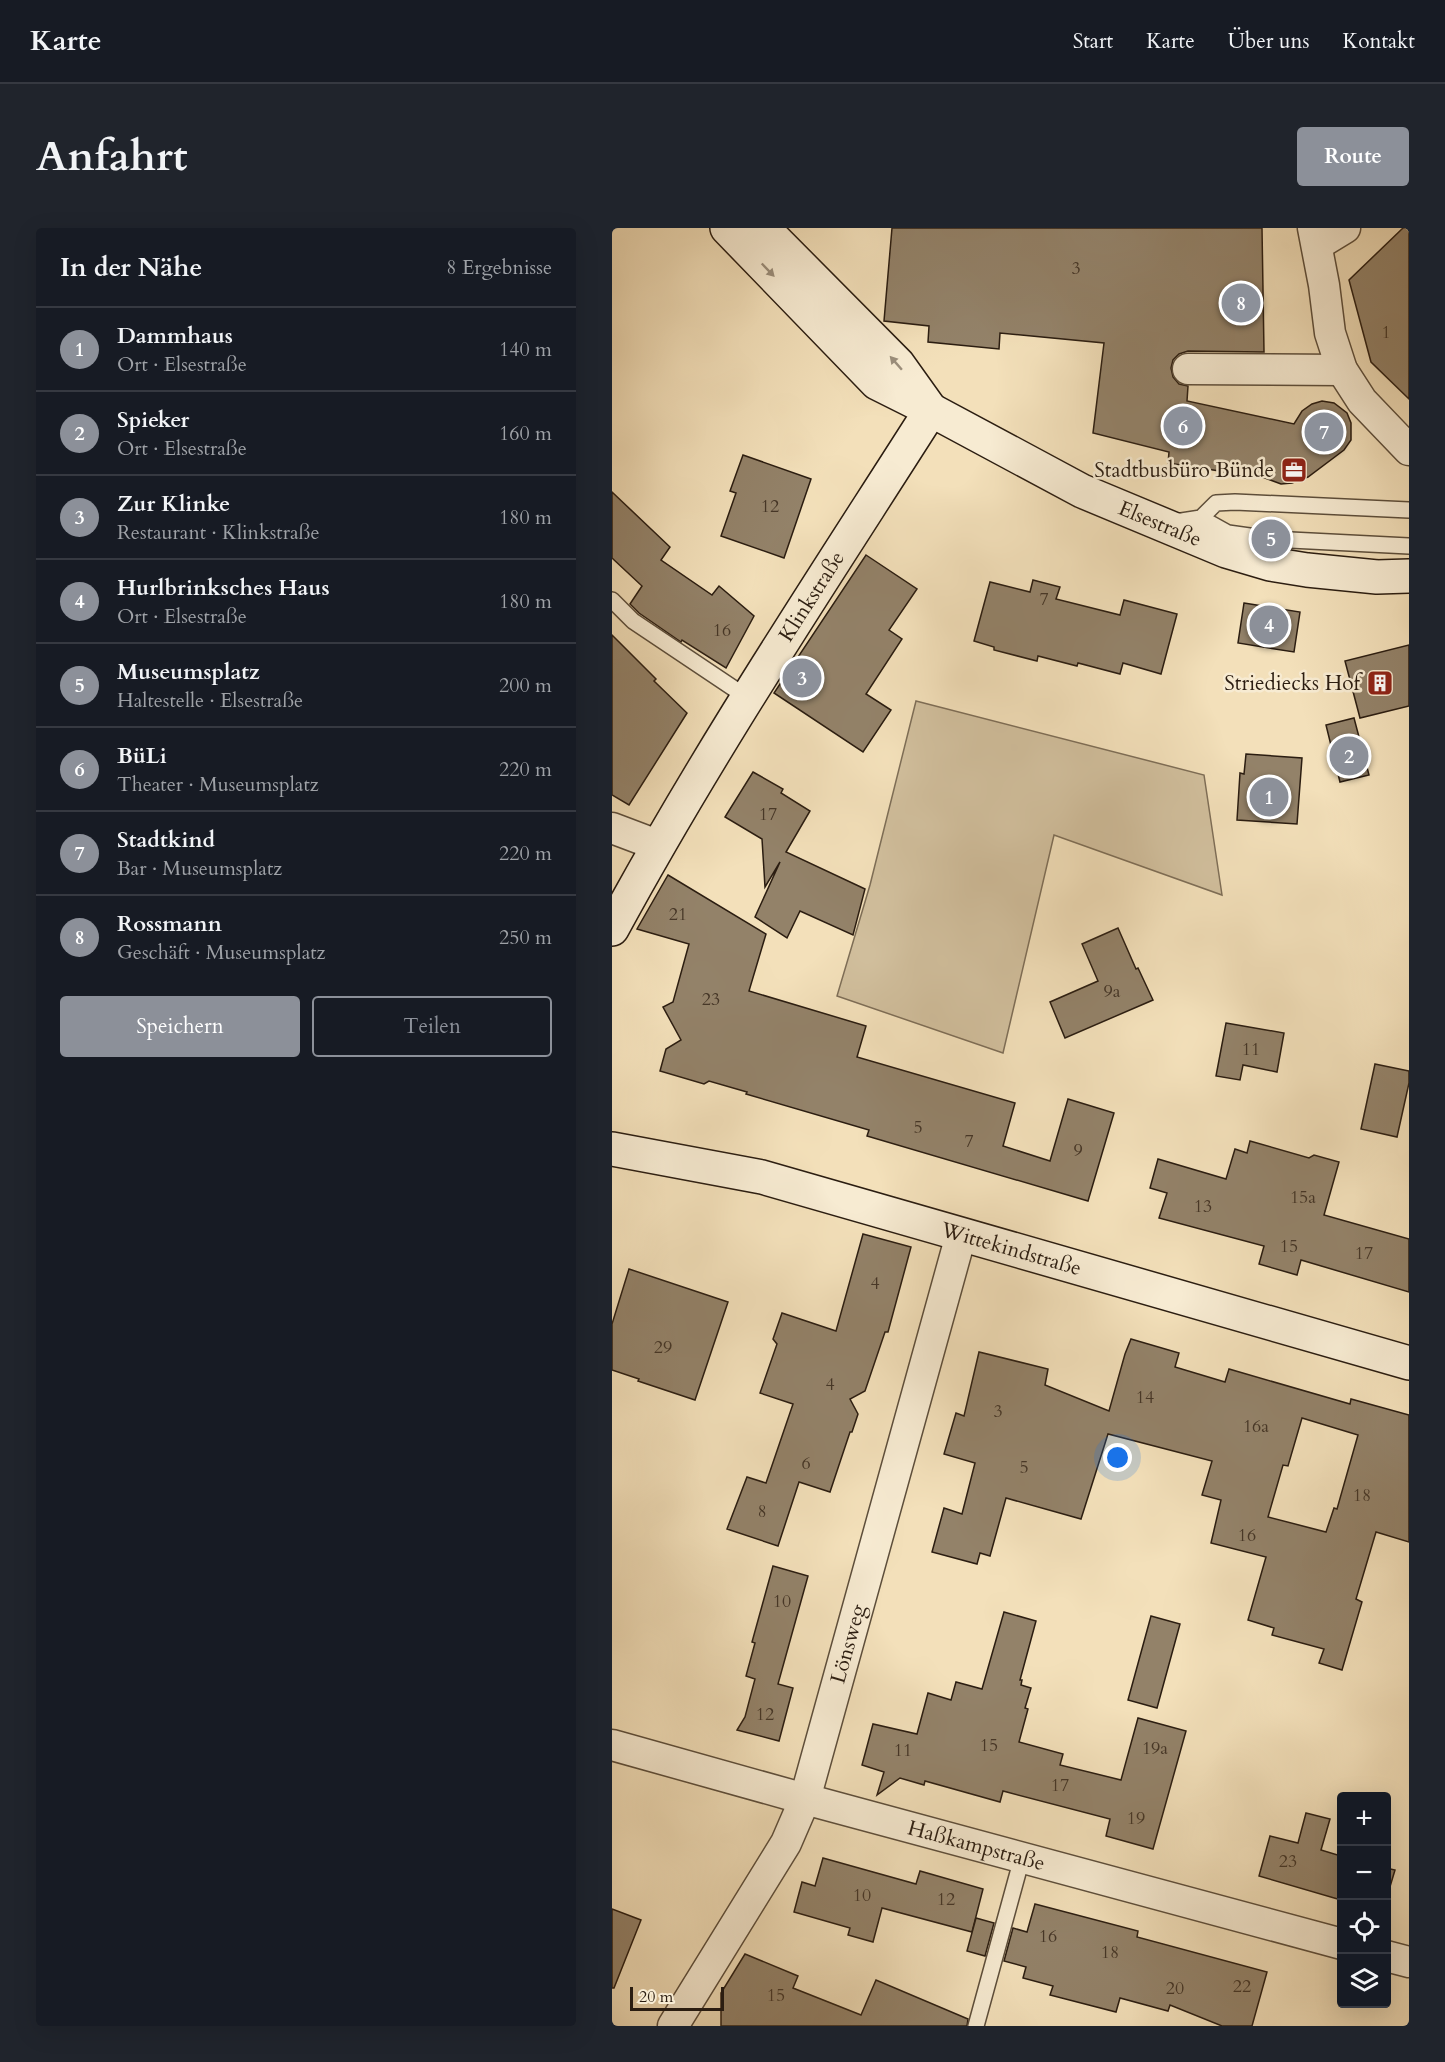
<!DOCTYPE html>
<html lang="de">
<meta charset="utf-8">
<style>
:root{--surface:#171b24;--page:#20242c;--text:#f1f3f6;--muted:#9ea1a6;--line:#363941;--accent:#8c9099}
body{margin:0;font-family:Cardo,serif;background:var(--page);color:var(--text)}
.controls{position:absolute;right:18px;bottom:18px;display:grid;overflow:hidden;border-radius:6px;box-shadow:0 6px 24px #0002}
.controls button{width:54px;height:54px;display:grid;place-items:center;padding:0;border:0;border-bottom:2px solid var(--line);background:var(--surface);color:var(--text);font:30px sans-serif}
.scale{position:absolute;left:18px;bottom:15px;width:94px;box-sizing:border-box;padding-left:6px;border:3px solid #2b1d11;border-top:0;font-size:16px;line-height:21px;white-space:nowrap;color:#2b1d11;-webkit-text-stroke:4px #f7ebd2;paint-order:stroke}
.you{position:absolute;left:506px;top:1230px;width:21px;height:21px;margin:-15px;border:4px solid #fff;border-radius:50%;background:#1a73e8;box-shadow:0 0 0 9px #1a73e833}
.badge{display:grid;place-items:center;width:39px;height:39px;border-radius:50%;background:var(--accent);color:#fff;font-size:20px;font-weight:700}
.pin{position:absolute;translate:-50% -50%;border:3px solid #fff;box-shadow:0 2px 6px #0006}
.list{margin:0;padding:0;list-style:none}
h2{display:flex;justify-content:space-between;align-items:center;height:78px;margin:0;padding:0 24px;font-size:26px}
h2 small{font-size:20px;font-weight:400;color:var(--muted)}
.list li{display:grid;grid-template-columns:39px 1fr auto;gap:18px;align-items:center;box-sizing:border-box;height:84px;padding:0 24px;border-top:2px solid var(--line)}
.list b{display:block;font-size:22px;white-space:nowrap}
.list p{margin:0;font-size:20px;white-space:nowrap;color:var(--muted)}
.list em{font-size:20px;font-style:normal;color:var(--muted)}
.actions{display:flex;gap:12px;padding:18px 24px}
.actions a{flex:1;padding:14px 0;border:2px solid var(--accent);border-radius:6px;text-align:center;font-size:21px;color:var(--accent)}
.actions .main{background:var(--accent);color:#fff}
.icon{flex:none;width:33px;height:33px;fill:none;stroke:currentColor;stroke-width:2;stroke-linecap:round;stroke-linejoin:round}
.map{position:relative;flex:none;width:797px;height:1798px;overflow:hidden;border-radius:6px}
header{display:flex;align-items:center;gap:36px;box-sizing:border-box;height:84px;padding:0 30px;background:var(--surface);border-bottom:2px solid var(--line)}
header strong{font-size:28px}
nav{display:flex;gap:33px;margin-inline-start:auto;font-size:21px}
.intro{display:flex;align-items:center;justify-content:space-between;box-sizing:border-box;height:144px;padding:0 36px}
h1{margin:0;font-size:42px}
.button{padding:15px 27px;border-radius:6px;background:var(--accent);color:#fff;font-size:21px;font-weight:700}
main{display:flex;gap:36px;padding:0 36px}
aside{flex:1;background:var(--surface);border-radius:6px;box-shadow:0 6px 24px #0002}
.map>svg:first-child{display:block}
.green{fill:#d1bf9d;stroke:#7e6e57;stroke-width:1.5}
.building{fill:#938269;stroke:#2b1d11;stroke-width:1.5;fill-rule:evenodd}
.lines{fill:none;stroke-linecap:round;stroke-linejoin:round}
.lane-casing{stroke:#5d4e3b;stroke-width:18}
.street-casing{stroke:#5d4e3b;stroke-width:33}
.secondary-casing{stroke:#2b1d11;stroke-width:36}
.lane{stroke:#f7ebd2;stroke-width:15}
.street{stroke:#f7ebd2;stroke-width:30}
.secondary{stroke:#f7ebd2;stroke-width:33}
.oneway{fill:#9b8e7b}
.labels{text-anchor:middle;stroke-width:5;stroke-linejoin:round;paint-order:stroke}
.number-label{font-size:18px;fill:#453627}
.poi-label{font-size:21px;fill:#2b1d11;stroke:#f7ebd2;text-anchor:end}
.street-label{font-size:21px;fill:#2b1d11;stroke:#f7ebd2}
</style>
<header>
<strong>Karte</strong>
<nav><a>Start</a><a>Karte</a><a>Über uns</a><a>Kontakt</a></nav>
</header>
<div class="intro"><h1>Anfahrt</h1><a class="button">Route</a></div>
<main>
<aside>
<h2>In der Nähe<small>8 Ergebnisse</small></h2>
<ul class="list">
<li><span class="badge">1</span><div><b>Dammhaus</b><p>Ort · Elsestraße</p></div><em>140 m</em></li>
<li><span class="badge">2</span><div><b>Spieker</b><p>Ort · Elsestraße</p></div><em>160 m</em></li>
<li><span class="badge">3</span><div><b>Zur Klinke</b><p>Restaurant · Klinkstraße</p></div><em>180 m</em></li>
<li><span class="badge">4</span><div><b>Hurlbrinksches Haus</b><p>Ort · Elsestraße</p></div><em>180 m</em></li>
<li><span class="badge">5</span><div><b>Museumsplatz</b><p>Haltestelle · Elsestraße</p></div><em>200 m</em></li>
<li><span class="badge">6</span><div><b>BüLi</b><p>Theater · Museumsplatz</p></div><em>220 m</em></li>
<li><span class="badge">7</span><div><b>Stadtkind</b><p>Bar · Museumsplatz</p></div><em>220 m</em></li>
<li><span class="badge">8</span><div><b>Rossmann</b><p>Geschäft · Museumsplatz</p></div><em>250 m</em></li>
</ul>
<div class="actions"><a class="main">Speichern</a><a>Teilen</a></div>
</aside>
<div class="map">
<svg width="797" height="1798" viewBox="0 0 797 1798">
<rect width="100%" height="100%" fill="#f3e0ba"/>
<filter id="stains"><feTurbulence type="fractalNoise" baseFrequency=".00333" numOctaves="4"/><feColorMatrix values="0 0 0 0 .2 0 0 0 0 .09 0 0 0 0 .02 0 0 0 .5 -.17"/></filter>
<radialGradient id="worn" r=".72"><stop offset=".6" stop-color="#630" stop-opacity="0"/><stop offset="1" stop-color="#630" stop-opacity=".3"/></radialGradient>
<path class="green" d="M304,473L592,547L610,667L442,607L391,825L225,768L258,657Z"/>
<g class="building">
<path d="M280,0H650L652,124L576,123L567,126L561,132L559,140L561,149L567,156L576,158L575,173L682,196L690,183L700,176L710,173L722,175L735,185L739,195V212L732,222L696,249L680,255L669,256L653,250L556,235L557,224L481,205L492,115L388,105L387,121L316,114L317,98L272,93Z"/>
<path d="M791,0H797V171L759,134L737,52Z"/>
<path d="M131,227L199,251L172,330L109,308L124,265L118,263Z"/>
<path d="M0,264L58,319L49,332L100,367L107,358L142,388L114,440L70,412L69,414L27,385L18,376L30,358L0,330Z"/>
<path d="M254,327L305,361L277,402L290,411L254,466L279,482L251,524L162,465Z"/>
<path d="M421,352L448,359L444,371L508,387L512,372L565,386L549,446L511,435L508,446L466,435L465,438L426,428L425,433L382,422V419L362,413L378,354L418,364Z"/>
<path d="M632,375L688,384L682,424L626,415Z"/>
<path d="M0,407L44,451L42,453L75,485L17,577L0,567Z"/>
<path d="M797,417V478L748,490L733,433Z"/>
<path d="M742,490L757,547L728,554L714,497Z"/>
<path d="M634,526L690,530L685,596L625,592L628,545L632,546Z"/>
<path d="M141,544L171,561L169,565L198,583L174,624L253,661L241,707L188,683L175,710L143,689L168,634L153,659L150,611L113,589Z"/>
<path d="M56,647L154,706L137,763L254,798L245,829L403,875L391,918L438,933L456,871L502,885L476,973L255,908L257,902L134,866L135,864L97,853L92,856L48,843L54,821L69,812L51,779L61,774L77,716L25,701Z"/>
<path d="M506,700L524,741L526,740L541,772L453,810L438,774L486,753L470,716Z"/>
<path d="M614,795L672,805L665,844L631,837L628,852L604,848Z"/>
<path d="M763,836L797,843V855L785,909L749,901Z"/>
<path d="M638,913L697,930L702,927L727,934L712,987L797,1011V1064L689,1032L685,1047L647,1036L652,1018L547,990L555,965L538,960L546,931L614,951L623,921L635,925Z"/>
<path d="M251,1006L299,1019L276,1104H273L253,1163L238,1171L246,1186L240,1204H238L218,1264L187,1254L166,1318L115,1301L135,1249L154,1255L181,1176L148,1165L165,1116L161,1111L170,1085L224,1103Z"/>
<path d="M17,1041L116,1074L83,1172L26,1153L27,1151L0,1142V1096Z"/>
<path d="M519,1111L567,1125L563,1139L613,1154L617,1141L738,1176L739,1171L797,1187V1314L764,1304L744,1371L750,1374L730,1442L707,1435L712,1421L660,1407L662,1400L636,1392L654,1329L599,1315L609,1272L590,1267L600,1233L496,1206L469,1291L394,1270L378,1328L368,1325L365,1336L320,1324L332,1280L350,1286L363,1235L332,1226L344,1185L352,1188L367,1124L436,1141L433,1157L497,1183L513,1126ZM690,1190L746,1207L725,1281L722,1280L714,1304L656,1289L671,1237L676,1238Z"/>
<path d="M161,1338L196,1348L166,1456L181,1460L167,1513L125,1502L133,1489L143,1451L134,1448L143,1415L140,1414Z"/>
<path d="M392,1384L424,1393L408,1452H410L409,1457L419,1460L413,1480L416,1481L407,1514L451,1526L448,1537L509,1552L526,1490L574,1503L541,1621L494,1608L498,1591L391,1563L388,1574L313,1553L312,1557L288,1550L265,1567L272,1544L250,1537L261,1496L305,1506L316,1465L339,1472L344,1454L370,1461Z"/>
<path d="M539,1388L568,1396L545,1480L516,1472Z"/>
<path d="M694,1585L718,1591L709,1622L729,1628V1672L647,1648L658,1608L686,1615Z"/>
<path d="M211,1630L304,1656L308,1643L371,1661L360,1704L270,1680L261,1714L236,1707L238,1700L182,1684L190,1654L203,1658Z"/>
<path d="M774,1640L783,1642L774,1672Z"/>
<path d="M423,1676L526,1703L525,1709L655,1744L640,1798H610L558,1777L556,1783L508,1770L504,1784L438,1767L441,1758L411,1750L414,1739L392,1733L401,1700L415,1704Z"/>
<path d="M0,1681L29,1692L2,1760H0Z"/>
<path d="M364,1690L382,1695L373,1728L355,1723Z"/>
<path d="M133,1726L186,1748L181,1760L249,1787L264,1752L356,1791L355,1798H109V1765Z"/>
</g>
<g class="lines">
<defs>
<g id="lane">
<path d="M589,290L616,305L659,311L797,318"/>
<path d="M563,294L589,290L604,275L623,274L797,282"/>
<path d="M0,372L21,393L136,470"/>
<path d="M364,1798L410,1630"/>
</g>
<g id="street">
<path d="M701,0L712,57L718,105L730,142L750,173L797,222"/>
<path d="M705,17L733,0"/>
<path d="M576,141L730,142"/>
<path d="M0,600L45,617"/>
<path id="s1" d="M0,1517L193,1571L730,1716"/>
<path d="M774,1728L797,1734"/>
<path id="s2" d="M61,1798L174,1615L193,1571L349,1007"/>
</g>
<g id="secondary">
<path id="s3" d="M115,0L265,155L319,182L470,263L614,323L658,336L695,342L765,349L797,348"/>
<path d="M151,0L286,136L316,178"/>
<path id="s4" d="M0,701C97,522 210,353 319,182"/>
<path id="s5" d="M0,921L150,949L797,1135"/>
</g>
</defs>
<use href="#lane" class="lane-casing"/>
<use href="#street" class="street-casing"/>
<use href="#secondary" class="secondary-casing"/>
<use href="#lane" class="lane"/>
<use href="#street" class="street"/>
<use href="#secondary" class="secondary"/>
</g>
<defs><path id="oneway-solid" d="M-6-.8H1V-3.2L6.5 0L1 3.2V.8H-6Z" transform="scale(1.5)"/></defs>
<g class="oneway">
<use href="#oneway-solid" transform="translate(156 42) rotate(46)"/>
<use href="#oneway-solid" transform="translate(284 135) rotate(-131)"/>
</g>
<defs>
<symbol id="office-square" viewBox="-11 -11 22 22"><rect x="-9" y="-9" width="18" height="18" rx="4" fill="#8f2418" stroke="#f7ebd2"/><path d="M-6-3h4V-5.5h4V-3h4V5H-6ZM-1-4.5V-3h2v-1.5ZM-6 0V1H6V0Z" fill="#fff"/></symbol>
<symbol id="building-square" viewBox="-11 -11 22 22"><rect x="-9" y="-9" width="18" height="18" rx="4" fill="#8f2418" stroke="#f7ebd2"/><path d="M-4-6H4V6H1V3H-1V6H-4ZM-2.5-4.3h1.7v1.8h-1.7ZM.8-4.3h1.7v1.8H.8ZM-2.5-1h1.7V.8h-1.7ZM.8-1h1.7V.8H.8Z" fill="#fff"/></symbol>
</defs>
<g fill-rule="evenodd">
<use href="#office-square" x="667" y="227" width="30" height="30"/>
<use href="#building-square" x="753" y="440" width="30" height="30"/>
</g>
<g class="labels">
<g class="number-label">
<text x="464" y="46">3</text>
<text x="774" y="110">1</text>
<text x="158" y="284">12</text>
<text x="432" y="377">7</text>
<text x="110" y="408">16</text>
<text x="156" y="592">17</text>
<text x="66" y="692">21</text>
<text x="500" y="769">9a</text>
<text x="99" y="777">23</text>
<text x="639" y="827">11</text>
<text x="306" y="905">5</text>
<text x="357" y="919">7</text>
<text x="466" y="928">9</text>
<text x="691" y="975">15a</text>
<text x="591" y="984">13</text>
<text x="677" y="1024">15</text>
<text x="752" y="1031">17</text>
<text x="263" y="1061">4</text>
<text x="51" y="1125">29</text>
<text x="218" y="1162">4</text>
<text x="533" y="1175">14</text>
<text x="386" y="1189">3</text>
<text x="644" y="1204">16a</text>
<text x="194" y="1241">6</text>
<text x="412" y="1245">5</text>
<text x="750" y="1273">18</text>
<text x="150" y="1289">8</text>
<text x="635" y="1313">16</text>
<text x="170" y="1379">10</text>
<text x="153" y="1492">12</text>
<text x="377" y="1523">15</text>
<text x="543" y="1526">19a</text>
<text x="291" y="1528">11</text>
<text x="448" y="1563">17</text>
<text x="524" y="1596">19</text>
<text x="676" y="1639">23</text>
<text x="250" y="1673">10</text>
<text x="334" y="1677">12</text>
<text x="436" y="1714">16</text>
<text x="498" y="1730">18</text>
<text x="630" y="1764">22</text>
<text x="563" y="1766">20</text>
<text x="164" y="1773">15</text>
</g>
<g class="poi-label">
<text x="662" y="249">Stadtbusbüro Bünde</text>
<text x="748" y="462">Striediecks Hof</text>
</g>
<g class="street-label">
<text dy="7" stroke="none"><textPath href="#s3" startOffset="532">Elsestraße</textPath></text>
<text dy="7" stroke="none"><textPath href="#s4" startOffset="388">Klinkstraße</textPath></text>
<text dy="7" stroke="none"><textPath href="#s5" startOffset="412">Wittekindstraße</textPath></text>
<text dy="7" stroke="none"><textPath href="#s2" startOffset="424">Lönsweg</textPath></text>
<text dy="7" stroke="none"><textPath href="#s1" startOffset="378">Haßkampstraße</textPath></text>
</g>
</g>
<rect width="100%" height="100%" filter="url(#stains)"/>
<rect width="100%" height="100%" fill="url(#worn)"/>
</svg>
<div class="controls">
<button>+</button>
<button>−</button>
<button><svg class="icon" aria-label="locate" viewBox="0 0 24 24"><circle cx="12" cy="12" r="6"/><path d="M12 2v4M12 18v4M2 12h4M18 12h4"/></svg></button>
<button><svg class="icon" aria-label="layers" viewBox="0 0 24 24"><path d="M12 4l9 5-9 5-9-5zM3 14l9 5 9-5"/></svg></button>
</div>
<div class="scale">20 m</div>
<div class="you"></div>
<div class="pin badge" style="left:657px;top:569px">1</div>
<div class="pin badge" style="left:737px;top:528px">2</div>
<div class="pin badge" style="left:190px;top:450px">3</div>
<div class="pin badge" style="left:657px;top:397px">4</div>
<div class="pin badge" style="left:659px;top:311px">5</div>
<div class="pin badge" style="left:571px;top:198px">6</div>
<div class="pin badge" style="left:712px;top:204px">7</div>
<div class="pin badge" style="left:629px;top:75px">8</div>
</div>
</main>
